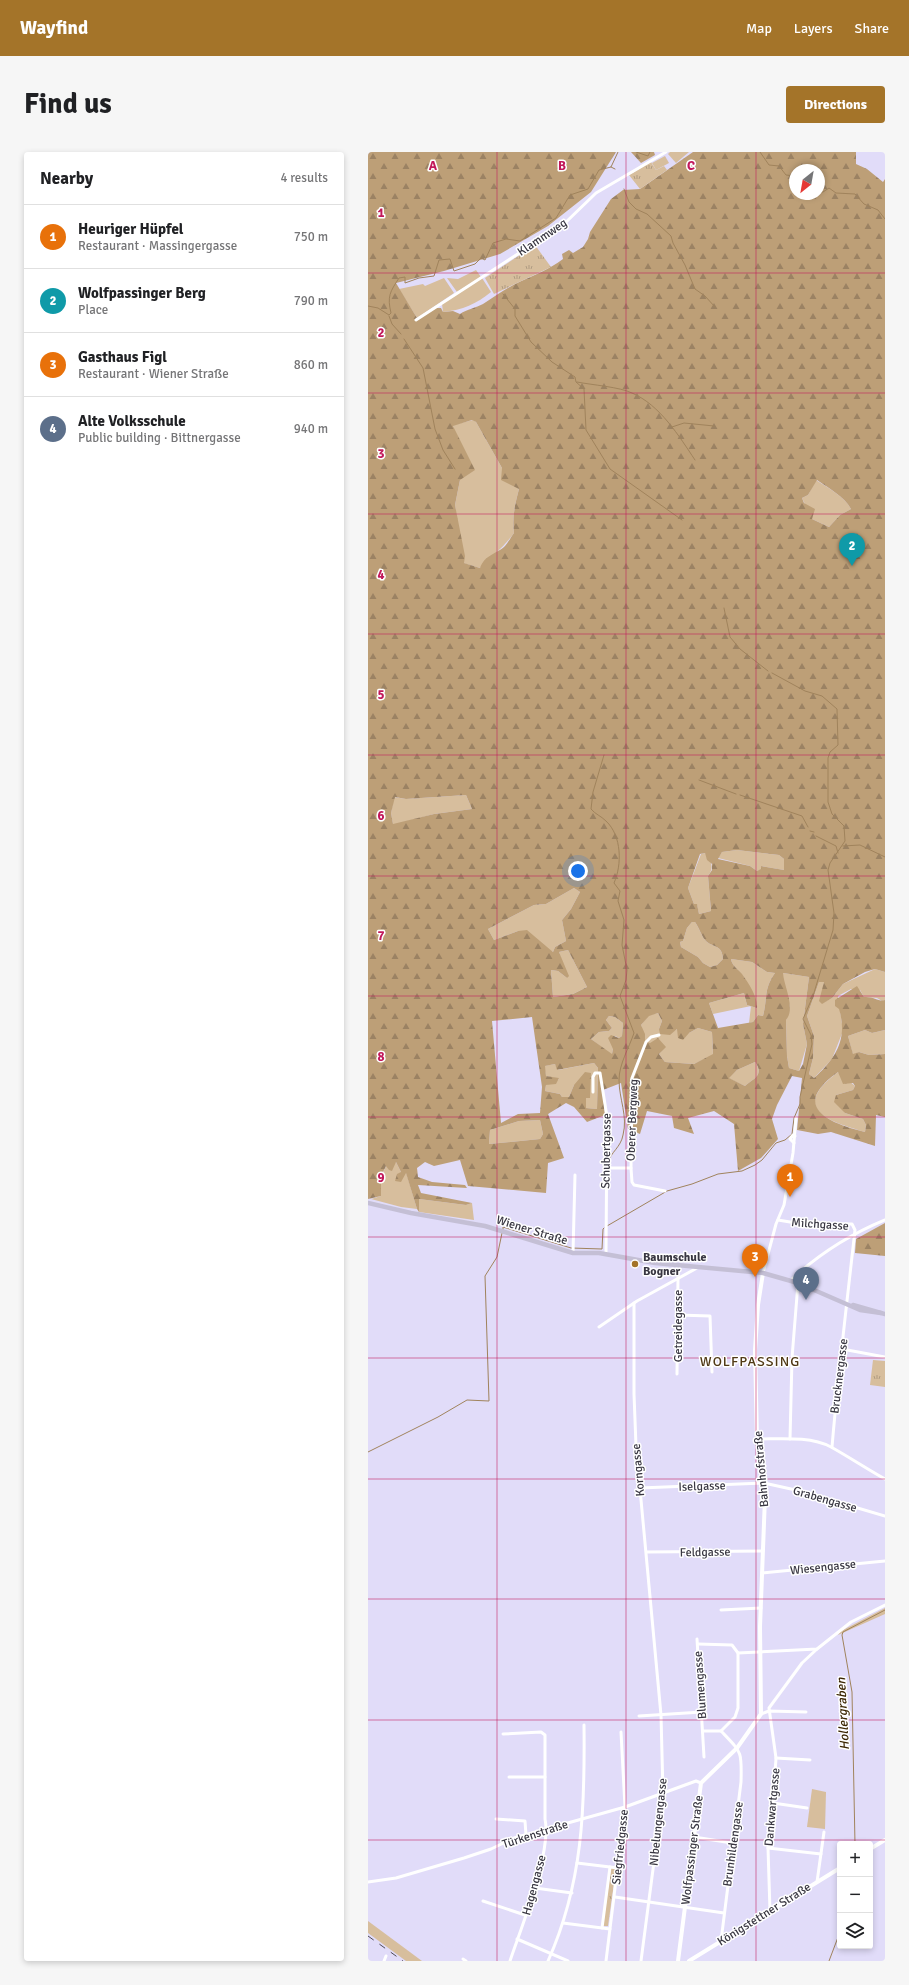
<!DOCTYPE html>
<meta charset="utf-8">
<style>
:root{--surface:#fff;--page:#f6f6f6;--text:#202124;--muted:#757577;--line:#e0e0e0;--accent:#a47429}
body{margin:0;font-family:Signika,sans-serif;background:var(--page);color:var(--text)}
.controls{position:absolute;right:12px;bottom:12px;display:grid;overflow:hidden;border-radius:4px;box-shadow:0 2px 6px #0003}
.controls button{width:36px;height:36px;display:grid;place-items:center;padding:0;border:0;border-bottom:1px solid var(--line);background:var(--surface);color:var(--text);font:20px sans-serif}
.compass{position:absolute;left:421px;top:12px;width:36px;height:36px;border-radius:50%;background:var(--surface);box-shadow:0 2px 6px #0003;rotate:211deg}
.you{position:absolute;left:210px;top:719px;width:14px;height:14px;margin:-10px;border:3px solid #fff;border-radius:50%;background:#1a73e8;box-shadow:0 0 0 6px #1a73e833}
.badge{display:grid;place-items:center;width:26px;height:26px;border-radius:50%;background:var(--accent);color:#fff;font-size:13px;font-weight:700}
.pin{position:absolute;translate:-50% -33px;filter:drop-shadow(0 1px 2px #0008)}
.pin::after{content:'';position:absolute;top:21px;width:14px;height:12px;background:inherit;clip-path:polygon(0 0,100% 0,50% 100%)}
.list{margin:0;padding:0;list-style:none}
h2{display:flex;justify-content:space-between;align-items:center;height:52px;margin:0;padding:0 16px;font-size:17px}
h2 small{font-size:13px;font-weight:400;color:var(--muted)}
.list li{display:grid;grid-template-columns:26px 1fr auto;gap:12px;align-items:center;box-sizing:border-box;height:64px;padding:0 16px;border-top:1px solid var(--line)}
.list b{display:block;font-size:15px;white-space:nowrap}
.list p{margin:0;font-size:13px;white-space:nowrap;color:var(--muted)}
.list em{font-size:13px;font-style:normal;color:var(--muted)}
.icon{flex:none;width:22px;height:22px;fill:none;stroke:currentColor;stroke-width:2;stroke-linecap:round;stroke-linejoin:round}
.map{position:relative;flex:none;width:517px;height:1809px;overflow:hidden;border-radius:4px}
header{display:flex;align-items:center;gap:24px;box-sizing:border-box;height:56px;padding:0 20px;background:var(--accent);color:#fff}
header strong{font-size:19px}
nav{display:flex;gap:22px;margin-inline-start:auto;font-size:14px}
.intro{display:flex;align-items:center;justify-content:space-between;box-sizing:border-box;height:96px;padding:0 24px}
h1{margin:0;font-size:28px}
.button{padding:10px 18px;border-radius:4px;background:var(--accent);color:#fff;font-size:14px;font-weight:700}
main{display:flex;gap:24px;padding:0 24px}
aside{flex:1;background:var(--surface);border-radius:4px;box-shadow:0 2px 6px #0003}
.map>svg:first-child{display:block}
.green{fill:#d7be9d}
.forest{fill:url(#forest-firs);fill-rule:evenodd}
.park{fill:url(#park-tufts)}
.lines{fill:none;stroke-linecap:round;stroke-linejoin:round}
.stream{stroke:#a0835c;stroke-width:1}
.minor{stroke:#fff;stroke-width:3}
.tertiary{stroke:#fff;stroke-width:4}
.secondary{stroke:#c4bfd5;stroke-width:4.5}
.rail{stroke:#4c4a57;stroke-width:1;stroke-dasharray:7 7;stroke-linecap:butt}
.grid{fill:none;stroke:#c2185b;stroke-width:1;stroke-opacity:0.55}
.poi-dot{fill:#a47429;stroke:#fff;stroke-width:1.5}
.labels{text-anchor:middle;stroke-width:3;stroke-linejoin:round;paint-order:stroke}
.street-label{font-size:12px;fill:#393742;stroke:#fff}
.poi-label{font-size:12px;font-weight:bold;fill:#393742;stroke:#fff;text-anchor:start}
.water-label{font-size:13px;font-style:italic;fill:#3c2704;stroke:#fff}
.quarter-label{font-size:14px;letter-spacing:1px;fill:#503916;stroke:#fff}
.grid-label{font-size:13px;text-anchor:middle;font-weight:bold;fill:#c2185b;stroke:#fff;stroke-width:3;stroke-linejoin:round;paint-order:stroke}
</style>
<header>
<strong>Wayfind</strong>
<nav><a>Map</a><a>Layers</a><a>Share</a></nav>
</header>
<div class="intro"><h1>Find us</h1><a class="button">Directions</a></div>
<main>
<aside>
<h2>Nearby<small>4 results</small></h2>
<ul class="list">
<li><span class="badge" style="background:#e8710a">1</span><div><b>Heuriger Hüpfel</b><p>Restaurant · Massingergasse</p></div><em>750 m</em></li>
<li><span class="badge" style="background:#0f9aa8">2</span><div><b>Wolfpassinger Berg</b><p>Place</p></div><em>790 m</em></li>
<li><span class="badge" style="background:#e8710a">3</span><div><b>Gasthaus Figl</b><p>Restaurant · Wiener Straße</p></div><em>860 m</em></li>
<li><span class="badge" style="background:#5c6f8a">4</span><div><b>Alte Volksschule</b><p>Public building · Bittnergasse</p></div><em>940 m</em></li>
</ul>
</aside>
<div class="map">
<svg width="517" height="1809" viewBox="0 0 517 1809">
<defs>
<pattern id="forest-firs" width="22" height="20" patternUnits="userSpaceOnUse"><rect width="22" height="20" fill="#bd9f77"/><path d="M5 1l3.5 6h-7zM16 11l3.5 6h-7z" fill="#9b8263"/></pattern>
<pattern id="park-tufts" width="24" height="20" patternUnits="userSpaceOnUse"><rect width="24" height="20" fill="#d7be9d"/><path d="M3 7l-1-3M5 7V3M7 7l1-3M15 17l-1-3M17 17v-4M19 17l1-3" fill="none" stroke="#af9b82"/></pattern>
</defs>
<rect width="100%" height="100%" fill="#e1dcf9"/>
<g class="green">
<path d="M302,0H321L308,11L300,2Z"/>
<path d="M297,4L301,11L288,18L284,11Z"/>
<path d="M108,118L113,125L89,140L79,126L90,127Z"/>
<path d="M76,126L86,141L49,166L31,137L55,132L57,134Z"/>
<path d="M114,126L123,140C108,152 95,158 75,160L74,152Z"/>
<path d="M105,268L108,270L134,316L151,337C147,352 144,365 146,381C136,395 124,404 112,416L95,411L87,353L92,328L85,273Z"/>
<path d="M448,328C460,336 476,344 483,357L472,363L461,375L444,367L434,346L440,343Z"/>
<path d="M98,643L104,657L66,662L25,673L23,661L26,645L38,647Z"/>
<path d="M369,698L411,703L416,707V718L393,714V718L389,719L382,714L350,706L354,700Z"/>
<path d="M337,701C343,710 347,715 340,724L343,759L331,762L329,753L326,752L320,736L333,702Z"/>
<path d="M206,736L212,740L203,757L194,768L198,789L187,795L185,800L150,779L126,788L120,777L166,753L178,752Z"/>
<path d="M324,770H327C331,775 334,786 339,790C347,796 354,793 355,807L349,813L342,815L335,811L330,805L313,795L312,790L315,789L319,776Z"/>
<path d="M200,798L219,835L205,842L185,845L183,818L190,819L199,826L191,800Z"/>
<path d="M363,807L384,810L399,820L407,821C395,838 400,846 395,864L390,863L385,870L381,871L383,854L345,862L341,851L376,841L379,853L389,856C385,845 381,833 374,823C370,817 364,814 363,807Z"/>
<path d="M507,817L517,820V848L514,849L509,846L496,845L492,838L483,837L470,844L475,879L464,907L446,926L441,922L445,906L446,884L439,864L451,830H456L454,851L464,846L475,832Z"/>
<path d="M415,821L441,825L435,872L439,892L431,919L421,916L419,904L418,868L422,855L415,830Z"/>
<path d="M290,861L294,869L291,877L303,881L309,877L321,881L330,876L344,880L345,903L326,912L297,910L291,902L297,895L290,887L282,892L277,889L273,873L281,863Z"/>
<path d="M241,864L247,865L255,871L254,884L251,886L247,884L244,903L223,887L231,880L241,879L244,876L238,868Z"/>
<path d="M497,878L504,881L517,878V902L501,903L491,900L485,903L480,884Z"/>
<path d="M387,910C397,923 385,927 377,934L360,926L369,918Z"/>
<path d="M226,911L230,916L229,957L218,956V945L222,946L206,933L201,945H194L192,942L177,939L178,933L191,927L178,924L176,914L187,912L190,918Z"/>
<path d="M470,920L487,934L485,938L468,943L477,961L495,967L498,973L497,980C460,969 421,957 470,920Z"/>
<path d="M172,968L175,982L172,987L121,992L122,978L151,969Z"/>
<path d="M28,1010L33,1020H38L49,1057L33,1055L3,1047L13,1044V1025L18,1014Z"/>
<path d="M51,1047L98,1053L104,1051L106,1068L51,1060Z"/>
<path d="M517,1456V1462L470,1483L473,1479Z"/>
<path d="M444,1637L458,1640L457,1677L439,1675Z"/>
<path d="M0,1769L54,1809H38L0,1781Z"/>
</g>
<g class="forest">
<path d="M0,0H248L223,40L180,74L132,102L76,119L28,131L49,166L67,156H73L75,160L85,159L92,162C99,157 108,156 115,152C126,145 136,138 147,132C164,124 180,118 195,107L194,102L201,98L205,101L215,95L220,87L222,80L243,47L255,38L272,37L325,0H488V12L499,17L515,30L517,27V820L507,817L497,820L475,832L464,846L454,852L451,849L456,830H451L439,864L446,884L445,906L441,922L446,926C468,906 480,887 471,857L467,854V848L489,834L496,845C505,844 511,850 517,848V878L504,881L497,878L480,884L485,902L491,900L501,903L517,902V965L508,963L507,994L463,980L450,982L429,978L434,926L424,924L409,953L404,967L410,987L393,1006L370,1019L366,972L346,959L320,966L326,982L306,976L304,964L279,959L272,982L260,977L253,931L235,938L237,963L219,970L206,955L198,951L180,962L196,1006L180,1011L178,1041L100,1034L92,1008L66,1014L57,1010L49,1016L50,1025L64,1030L97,1033L99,1036L50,1033L53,1041L104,1051L98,1053L51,1047V1060L49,1057L38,1021L33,1030L27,1029L29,1022L33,1020L28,1010L24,1019L21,1018L18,1014L13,1024V1044L0,1047ZM427,18H451V42H427ZM104,268L108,270L134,316L133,328L151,337C147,352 144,365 146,381C143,385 140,391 136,395C126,403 117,403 112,416L96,411L97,404L87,353L92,328L107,318L85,274ZM449,328C460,336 476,344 483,357L472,363L461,375L444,367L447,357L436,351L434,346L440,343ZM98,643L104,657L66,662L25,672L23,661L27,645L38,647ZM369,698L411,703L416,707V718L393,714V717L389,719L382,714L350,707L354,700ZM337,701L339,708L344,712V718L340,724L343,759L331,762L329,752H326L320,736L332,702ZM206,736L212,740L203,757L194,768L198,789L187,795L185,800L159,778L150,779L126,788L120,777L166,753L178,752ZM324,770H327C331,775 334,786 339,790C347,796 354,793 355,807L349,813L342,815L335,811L330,805L313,795L312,790L315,789L319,776ZM200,798L219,835L205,842L185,845L183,818L190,819L199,826L201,824L191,800ZM363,807L384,810L399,820L407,821C395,838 400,846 395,864L390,863L385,870L350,876L341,851L376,841L379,853L389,856C390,845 381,832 374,822C370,817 364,814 363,807ZM415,821L441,825L435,872L439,892L435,912L431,919L421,916L419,904L418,868C428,856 416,835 415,821ZM290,861L294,869L291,877L292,882L302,883L309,877L310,886L315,888L321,881L330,876L344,880L345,902L326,912L297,910L291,902L298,895L290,886L282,891L277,889V882L273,873L281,864ZM241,864L247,865L255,871L254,884L251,886L243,883L240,886L245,897L244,902L223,887L231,880L241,879L244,876L238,868ZM164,865L174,935L172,961L150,962L133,971L124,869ZM387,910C397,923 385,927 377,934L361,926L369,918ZM226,911L230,916L229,957L218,956V946H222L223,921L217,920L206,933L201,945H194L192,942L177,939L178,933L188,932L191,926L178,924L177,914L187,912L189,918ZM470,920L475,932L485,931L487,934L485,938L468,943L466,950L477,961L495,967L498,973L497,980C459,971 422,954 470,920ZM172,968L175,982L172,987L121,992L122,978L151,969Z"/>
<path d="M263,0H286L287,3L273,11Z"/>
<path d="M517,1071V1104L487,1101L488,1087Z"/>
</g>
<g class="park">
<path d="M283,10L288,18L296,14L299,18L272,37L261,23Z"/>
<path d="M167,93L183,115L126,142L117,126Z"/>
<path d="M505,1208L517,1209V1235L502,1233Z"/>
<path d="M243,1716L248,1717L240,1774H235Z"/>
</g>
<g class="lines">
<g class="stream">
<path d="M268,0L280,4L282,0"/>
<path d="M392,0L401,13L411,14L418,23L427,24"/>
<path d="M243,15L247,17"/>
<path d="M256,37L261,50L268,57L279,62L303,84L305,91L317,113L327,137L337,144L347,155"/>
<path d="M451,40H455L461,36L468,41L487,42L496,52L510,58L517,67"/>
<path d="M135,142L147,157V164L163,190L184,210L207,225L208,230L216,237L218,278L242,317L314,368"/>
<path d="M0,154L10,156L21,163L23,161C19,144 22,140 31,126L37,125V131L51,126L66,124L71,108L82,107L86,119L107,112L113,106L117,108L125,91L138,87L152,89L188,66L202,43L220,37L231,18L243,15L250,0"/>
<path d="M21,164L24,172L33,182"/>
<path d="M36,187L55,216L67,277L75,298L87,317"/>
<path d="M209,230C224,233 252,235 264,241C292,253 311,284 327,308"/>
<path d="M304,275L316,271L346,274"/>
<path d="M356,456L362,485L372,497L400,519"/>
<path d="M236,603L225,640L223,657C227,662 233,664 238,669C254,684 254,713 246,731L252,739L250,749L256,768L254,793L259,818L258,828L252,844L266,881C261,896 251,912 251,928C251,947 260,964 255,983C253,995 243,1000 240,1010"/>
<path d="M331,628L368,642"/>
<path d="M372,643L434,664L440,675"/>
<path d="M442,679L446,680"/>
<path d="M448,684L468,694L470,701"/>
<path d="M475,694L492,693L517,705"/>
<path d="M239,1074L299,1039L324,1032L350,1022L374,1019L387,1013L394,1008L408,991L417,988L424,982L426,966L432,952V945L444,892L443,883L435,867L445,844L465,778L466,761L460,718L462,711L477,689L476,674L464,662L460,650V606L462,600L470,593L469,557L454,544L437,539L404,521"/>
<path d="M135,1078V1075L203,1096L234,1097L235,1077L236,1076"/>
<path d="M0,1300L70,1265L99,1248L121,1249L117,1124L129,1105L134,1081"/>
<path d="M487,1692L484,1540L474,1483L475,1480L517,1458"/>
<path d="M461,1809L472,1780"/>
</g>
<g class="minor">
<path d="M48,168L196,72L228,41L298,0"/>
<path d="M291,883L283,885L278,890L264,926L263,1016L264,1030L266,1033L297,1039"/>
<path d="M225,940V925L227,921H232L239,965L238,1101"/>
<path d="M426,991L422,987L425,983L427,984"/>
<path d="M238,1016H263"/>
<path d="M410,1068L434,1072H484L487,1078C479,1150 470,1223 464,1295"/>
<path d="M205,1101L207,1023"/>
<path d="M395,1121L408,1072L416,1053L425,1001L428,966"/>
<path d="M423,1128C450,1103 483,1082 517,1068"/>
<path d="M266,1151V1242L268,1294L293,1563L295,1641L273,1809"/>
<path d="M310,1163L342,1164L344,1220"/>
<path d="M231,1175L269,1149L329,1116"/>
<path d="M474,1197L517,1205"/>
<path d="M309,1222L310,1126"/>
<path d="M389,1287C413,1287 442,1284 463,1295C481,1305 499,1317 517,1327"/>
<path d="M422,1287L424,1206L430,1131"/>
<path d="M272,1336L396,1331L432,1339L517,1364"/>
<path d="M279,1400L395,1399"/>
<path d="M394,1421L517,1409"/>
<path d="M353,1458L393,1456"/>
<path d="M329,1487L336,1605"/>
<path d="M330,1492L364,1493L370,1501V1556L367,1565L353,1579"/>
<path d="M370,1501L449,1497L483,1470L517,1453"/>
<path d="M393,1562L401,1559L438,1560"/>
<path d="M271,1564L334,1560"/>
<path d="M335,1579H353C374,1601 374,1599 373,1630L353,1789"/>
<path d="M135,1582L173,1580L177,1583V1667C184,1700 153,1776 142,1809"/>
<path d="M408,1606L442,1608"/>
<path d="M141,1625H177"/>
<path d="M405,1651L439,1656"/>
<path d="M128,1667L157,1669L158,1683"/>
<path d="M326,1685L364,1691"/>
<path d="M400,1696L453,1702"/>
<path d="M209,1711L242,1715"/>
<path d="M0,1730L28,1726L96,1706L123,1697L146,1686L257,1655L328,1629L333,1631"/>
<path d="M449,1730L456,1680"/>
<path d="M167,1736L204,1741"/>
<path d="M247,1745L356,1761"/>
<path d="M115,1749L157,1763"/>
<path d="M402,1759L400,1696L405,1651L408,1606L401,1556L434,1511L449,1497"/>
<path d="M195,1771L242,1777"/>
<path d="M234,1776L242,1715L250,1716"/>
<path d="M149,1787L200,1809"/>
<path d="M95,1807L98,1809"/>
<path d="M16,1809L18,1804"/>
<path d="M180,1809C215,1731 217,1656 216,1573"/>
<path d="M238,1809L257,1655L253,1580"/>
</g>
<g class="tertiary">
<path d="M502,1697L517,1688"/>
<path d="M310,1809L333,1631L369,1596L393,1562L392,1475L397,1345L389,1287L387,1198L390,1153L395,1121"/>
<path d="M321,1809L472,1716"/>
</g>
<g class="secondary">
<path d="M0,1051L43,1061L117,1074L205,1101H231L287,1111L395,1121L430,1131L492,1158L513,1161"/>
<path d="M485,1153L517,1162"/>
</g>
<path class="rail" d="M0,1784L35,1809"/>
</g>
<path class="grid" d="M129,0V1809M258,0V1809M388,0V1809M0,121H517M0,241H517M0,362H517M0,482H517M0,603H517M0,724H517M0,844H517M0,965H517M0,1085H517M0,1206H517M0,1327H517M0,1447H517M0,1568H517M0,1688H517"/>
<circle class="poi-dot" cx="267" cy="1112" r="4"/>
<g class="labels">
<g class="street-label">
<text transform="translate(174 85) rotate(-34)" y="4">Klammweg</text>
<text transform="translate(264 968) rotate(-88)" y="4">Oberer Bergweg</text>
<text transform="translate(238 999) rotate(-89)" y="4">Schubertgasse</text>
<text transform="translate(452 1072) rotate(4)" y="4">Milchgasse</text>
<text transform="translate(164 1078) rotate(17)" y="4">Wiener Straße</text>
<text transform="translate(310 1174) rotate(-90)" y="4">Getreidegasse</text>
<text transform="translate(471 1224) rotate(-83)" y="4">Brucknergasse</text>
<text transform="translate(393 1317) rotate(-95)" y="4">Bahnhofstraße</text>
<text transform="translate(270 1318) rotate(-95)" y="4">Korngasse</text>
<text transform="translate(334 1334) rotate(-2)" y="4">Iselgasse</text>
<text transform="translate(457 1347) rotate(16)" y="4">Grabengasse</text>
<text transform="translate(337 1400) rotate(-1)" y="4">Feldgasse</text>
<text transform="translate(455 1415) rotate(-6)" y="4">Wiesengasse</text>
<text transform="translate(332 1533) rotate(-94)" y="4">Blumengasse</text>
<text transform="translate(404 1655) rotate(-85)" y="4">Dankwartgasse</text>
<text transform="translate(290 1670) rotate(-84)" y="4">Nibelungengasse</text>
<text transform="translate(167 1682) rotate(-18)" y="4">Türkenstraße</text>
<text transform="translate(365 1692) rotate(-82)" y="4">Brunhildengasse</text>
<text transform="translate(252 1695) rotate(-84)" y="4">Siegfriedgasse</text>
<text transform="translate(324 1698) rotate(-83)" y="4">Wolfpassinger Straße</text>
<text transform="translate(166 1733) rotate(-75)" y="4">Hagengasse</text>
<text transform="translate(396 1762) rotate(-32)" y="4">Königstettner Straße</text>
</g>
<g class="poi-label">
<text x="275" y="1109">Baumschule<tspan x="275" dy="14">Bogner</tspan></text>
</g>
<g class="water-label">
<text transform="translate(474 1562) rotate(-93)" y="5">Hollergraben</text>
</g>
<g class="quarter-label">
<text x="382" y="1214">WOLFPASSING</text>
</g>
</g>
<g class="grid-label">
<text x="65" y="18">A</text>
<text x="194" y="18">B</text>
<text x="323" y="18">C</text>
<text x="13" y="65">1</text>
<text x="13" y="185">2</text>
<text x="13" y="306">3</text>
<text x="13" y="427">4</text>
<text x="13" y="547">5</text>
<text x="13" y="668">6</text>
<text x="13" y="788">7</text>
<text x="13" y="909">8</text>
<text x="13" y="1030">9</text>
</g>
</svg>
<div class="controls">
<button>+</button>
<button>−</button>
<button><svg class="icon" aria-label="layers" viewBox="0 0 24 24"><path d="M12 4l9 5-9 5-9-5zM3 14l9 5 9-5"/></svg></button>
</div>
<svg class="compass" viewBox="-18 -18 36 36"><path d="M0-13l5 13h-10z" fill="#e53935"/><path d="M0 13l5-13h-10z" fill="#757577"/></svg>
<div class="you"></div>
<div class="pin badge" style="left:422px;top:1045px;background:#e8710a">1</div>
<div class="pin badge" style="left:484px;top:414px;background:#0f9aa8">2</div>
<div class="pin badge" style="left:387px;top:1125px;background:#e8710a">3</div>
<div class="pin badge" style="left:438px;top:1148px;background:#5c6f8a">4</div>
</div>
</main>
